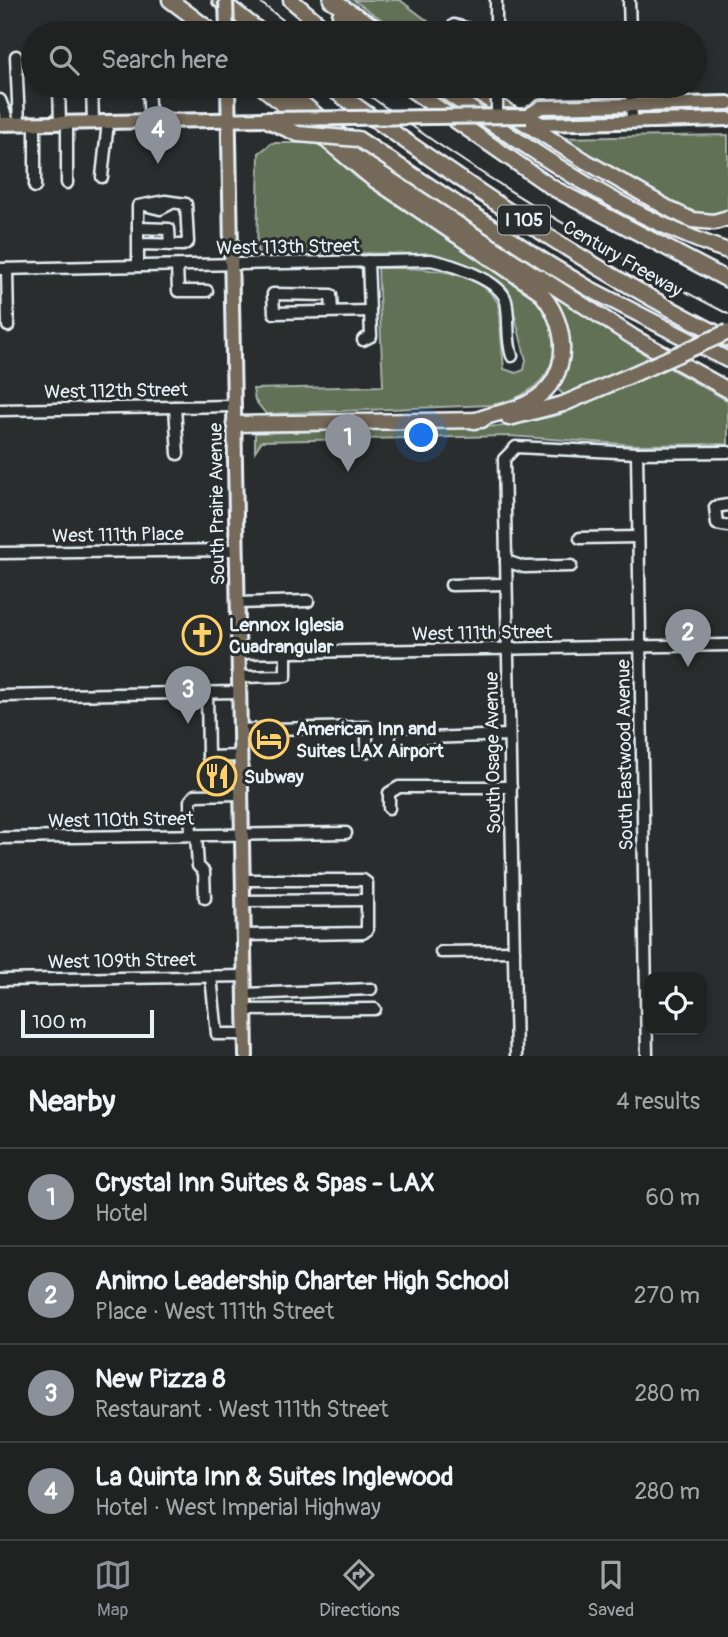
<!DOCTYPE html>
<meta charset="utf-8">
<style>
:root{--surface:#202222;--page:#282a2a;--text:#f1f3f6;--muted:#a2a4a5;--line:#3d3f40;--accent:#8c9099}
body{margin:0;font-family:Pangolin,sans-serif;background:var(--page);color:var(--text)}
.controls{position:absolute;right:21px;bottom:21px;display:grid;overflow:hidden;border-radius:14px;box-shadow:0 4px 10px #0003}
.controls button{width:63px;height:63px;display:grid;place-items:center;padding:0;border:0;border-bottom:2px solid var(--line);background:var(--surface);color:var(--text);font:35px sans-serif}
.scale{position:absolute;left:21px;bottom:18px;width:133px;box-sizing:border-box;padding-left:7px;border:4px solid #e8f1f8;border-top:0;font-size:19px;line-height:24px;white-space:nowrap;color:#e8f1f8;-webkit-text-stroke:5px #2a2d2e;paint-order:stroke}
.you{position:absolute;left:422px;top:436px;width:24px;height:24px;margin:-18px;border:5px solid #fff;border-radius:50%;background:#1a73e8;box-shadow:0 0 0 10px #1a73e833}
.badge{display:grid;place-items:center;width:46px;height:46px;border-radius:50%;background:var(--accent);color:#fff;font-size:23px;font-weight:700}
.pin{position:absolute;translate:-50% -58px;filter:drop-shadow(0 2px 4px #0008)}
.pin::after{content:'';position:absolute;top:37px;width:24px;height:21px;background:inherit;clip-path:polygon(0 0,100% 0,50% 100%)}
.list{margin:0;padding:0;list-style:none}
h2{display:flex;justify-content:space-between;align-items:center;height:91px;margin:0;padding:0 28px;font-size:30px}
h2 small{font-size:23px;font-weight:400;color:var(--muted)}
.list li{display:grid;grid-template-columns:46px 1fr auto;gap:21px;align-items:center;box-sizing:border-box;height:98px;padding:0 28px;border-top:2px solid var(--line)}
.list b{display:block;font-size:26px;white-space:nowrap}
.list p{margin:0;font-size:23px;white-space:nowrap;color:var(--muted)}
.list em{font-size:23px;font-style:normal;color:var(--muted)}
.icon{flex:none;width:38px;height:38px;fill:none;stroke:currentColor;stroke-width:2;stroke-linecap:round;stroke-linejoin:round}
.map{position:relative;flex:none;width:728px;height:1056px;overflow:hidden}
.search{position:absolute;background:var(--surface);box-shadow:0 4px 10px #0003;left:21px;right:21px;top:21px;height:77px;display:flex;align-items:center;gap:18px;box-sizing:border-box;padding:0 24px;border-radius:38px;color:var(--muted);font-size:26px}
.sheet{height:483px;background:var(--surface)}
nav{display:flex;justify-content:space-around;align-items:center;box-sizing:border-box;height:98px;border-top:2px solid var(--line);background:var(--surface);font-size:19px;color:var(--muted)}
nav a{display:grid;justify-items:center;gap:4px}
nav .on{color:var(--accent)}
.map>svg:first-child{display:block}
.green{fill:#627057;stroke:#a5b0a8;stroke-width:2}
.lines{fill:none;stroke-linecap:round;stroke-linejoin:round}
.minor-casing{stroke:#e8f1f8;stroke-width:15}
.major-casing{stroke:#e8f1f8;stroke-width:18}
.highway-casing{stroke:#e8f1f8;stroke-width:19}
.minor{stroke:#2a2d2e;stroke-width:10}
.major{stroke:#746a5a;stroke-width:12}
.highway{stroke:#746a5a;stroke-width:14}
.tram{stroke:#e8f1f8;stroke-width:2}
.minor-bridge-casing{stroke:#e8f1f8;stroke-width:15;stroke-linecap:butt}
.major-bridge-casing{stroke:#e8f1f8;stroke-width:18;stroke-linecap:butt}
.highway-bridge-casing{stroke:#e8f1f8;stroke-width:19;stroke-linecap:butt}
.minor-bridge{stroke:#2a2d2e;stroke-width:10}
.major-bridge{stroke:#746a5a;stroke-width:12}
.highway-bridge{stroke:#746a5a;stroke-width:14}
.labels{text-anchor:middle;stroke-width:6;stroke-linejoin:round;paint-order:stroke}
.shield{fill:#2a2d2e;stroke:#afb6bb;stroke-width:2}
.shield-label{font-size:18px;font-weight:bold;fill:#e8f1f8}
.street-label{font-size:19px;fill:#e8f1f8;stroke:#2a2d2e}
.poi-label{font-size:19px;font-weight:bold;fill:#e8f1f8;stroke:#2a2d2e;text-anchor:start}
</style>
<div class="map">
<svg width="728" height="1056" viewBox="0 0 728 1056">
<rect width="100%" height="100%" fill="#2a2d2e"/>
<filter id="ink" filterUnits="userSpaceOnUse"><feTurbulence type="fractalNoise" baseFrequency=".0143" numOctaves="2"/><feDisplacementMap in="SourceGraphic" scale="14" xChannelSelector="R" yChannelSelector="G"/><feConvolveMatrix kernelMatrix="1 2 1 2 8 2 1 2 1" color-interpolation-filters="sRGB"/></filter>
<g filter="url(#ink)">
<g class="green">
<path d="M353,0H400L433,25L461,33H402Z"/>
<path d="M728,135V212L711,217L693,213L560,138Z"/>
<path d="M272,143H318L357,178L533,297C576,345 551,396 490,405L266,414L255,400L253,389L383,386L378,268C413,268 478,266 498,303L504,369L516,373L524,370L526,360L508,289L466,265L428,254L257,252L259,153Z"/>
<path d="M557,295L650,358L564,395L554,386C574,351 573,334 554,299Z"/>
<path d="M667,367L728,401V444L637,445L509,436L262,441L255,451V433L506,426L559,415Z"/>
</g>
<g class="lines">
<defs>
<g id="minor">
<path d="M496,0V33"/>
<path d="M629,0L630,33"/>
<path d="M454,25L486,33"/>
<path d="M16,56L19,123"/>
<path d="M59,86L60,123"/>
<path d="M92,86L93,122"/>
<path d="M148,86L150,121"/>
<path d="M631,86L632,122"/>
<path d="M0,100L9,124"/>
<path d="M102,177L108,122"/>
<path d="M67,183V123"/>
<path d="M35,187V123"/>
<path d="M148,206L160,209L172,203"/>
<path d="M138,228L169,229L170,245"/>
<path d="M138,244L183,245L188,242L186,204L165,201L138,206V266"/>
<path d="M177,266L178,291H207"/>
<path d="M0,269L431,260C450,264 501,280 506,301C510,320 506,338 512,356"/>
<path d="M7,269L8,326"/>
<path d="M332,312L331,295L273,294L274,313L370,311"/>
<path d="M363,340L371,336L368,261"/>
<path d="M175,407L178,454"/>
<path d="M0,410L233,406"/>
<path d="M637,453L647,1056"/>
<path d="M728,505L715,507L717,524L728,526"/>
<path d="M580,538L638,537"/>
<path d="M0,553L236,550"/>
<path d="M506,561L524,567L571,566"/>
<path d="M451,585L506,584"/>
<path d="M237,603L308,601"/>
<path d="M238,653L728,645"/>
<path d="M238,677L286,676V653"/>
<path d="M207,692L208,757L240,756"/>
<path d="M0,696L238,692"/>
<path d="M271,729L367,727V752"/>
<path d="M239,730L263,729"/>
<path d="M402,739L509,735"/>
<path d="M389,808V793L399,787H511"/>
<path d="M191,835L190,801L195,795L241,794"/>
<path d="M196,835L198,866L204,872L205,898"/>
<path d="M0,838L346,833"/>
<path d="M243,880H363L367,883V930L363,933L244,935"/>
<path d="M243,901L367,900"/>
<path d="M441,952L514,951"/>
<path d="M211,977L217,1034H246"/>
<path d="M0,980L245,976"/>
<path d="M245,994L371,989"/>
<path d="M245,1010L375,1009"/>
<path d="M516,1056L504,459L516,447L637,453L728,452"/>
</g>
<g id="major">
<path d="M228,86L246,1056"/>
<path d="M728,103L541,107L527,116L542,124L728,119"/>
<path d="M0,124L265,119"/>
</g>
<g id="highway">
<path d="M170,0L214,33"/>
<path d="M220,0L262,33"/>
<path d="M291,0L330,33"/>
<path d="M331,0L384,33"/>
<path d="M340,15L363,33"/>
<path d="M261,86L372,178L538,290C569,322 574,378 530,402C513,412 492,413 474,421"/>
<path d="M282,86L387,175L466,230L633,337L728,390"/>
<path d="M328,86C456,178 587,268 728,339"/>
<path d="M406,86L553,188L728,280"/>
<path d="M437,86C529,148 622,216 728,251"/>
<path d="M467,86L587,162L673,211L692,220L714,222L728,218"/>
<path d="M545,262L588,288L728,360"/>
<path d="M509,418L563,404L629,376"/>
<path d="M234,424L482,420"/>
</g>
</defs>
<use href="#minor" class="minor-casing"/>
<use href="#major" class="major-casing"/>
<use href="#highway" class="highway-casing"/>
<use href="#minor" class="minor"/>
<use href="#major" class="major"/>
<use href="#highway" class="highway"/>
<g class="tram">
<path d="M257,0L300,33"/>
<path d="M356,86C472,172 599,248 728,314"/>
</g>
<defs>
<path id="minor-bridge" d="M497,92V116"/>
<g id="major-bridge">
<path d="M226,0L227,33"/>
<path d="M265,119L527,116"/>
</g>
<g id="highway-bridge">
<path d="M265,119L298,134L358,139L545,262"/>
<path d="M629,376L728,332"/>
</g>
</defs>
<use href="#minor-bridge" class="minor-bridge-casing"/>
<use href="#major-bridge" class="major-bridge-casing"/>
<use href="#highway-bridge" class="highway-bridge-casing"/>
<use href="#minor-bridge" class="minor-bridge"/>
<use href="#major-bridge" class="major-bridge"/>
<use href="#highway-bridge" class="highway-bridge"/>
</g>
</g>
<defs>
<symbol id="church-ring" viewBox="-11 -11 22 22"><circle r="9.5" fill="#2a2d2e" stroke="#ffd166" stroke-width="1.5"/><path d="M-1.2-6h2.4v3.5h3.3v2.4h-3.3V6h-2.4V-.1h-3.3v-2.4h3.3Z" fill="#ffd166"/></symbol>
<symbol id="hotel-ring" viewBox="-11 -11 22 22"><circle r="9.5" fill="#2a2d2e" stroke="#ffd166" stroke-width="1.5"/><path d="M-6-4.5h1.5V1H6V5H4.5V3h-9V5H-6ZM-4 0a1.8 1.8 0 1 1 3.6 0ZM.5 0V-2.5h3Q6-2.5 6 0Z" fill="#ffd166"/></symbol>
<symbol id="restaurant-ring" viewBox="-11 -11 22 22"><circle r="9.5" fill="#2a2d2e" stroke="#ffd166" stroke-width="1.5"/><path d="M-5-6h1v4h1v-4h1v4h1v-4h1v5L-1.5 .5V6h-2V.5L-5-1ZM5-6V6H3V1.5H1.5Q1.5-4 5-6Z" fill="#ffd166"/></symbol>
</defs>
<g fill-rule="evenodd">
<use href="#church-ring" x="180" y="613" width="44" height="44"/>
<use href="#hotel-ring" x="247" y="717" width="44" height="44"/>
<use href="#restaurant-ring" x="195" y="754" width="44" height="44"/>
</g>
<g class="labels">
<rect class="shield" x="498" y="205.5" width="52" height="29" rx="5"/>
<g class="shield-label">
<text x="524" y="226">I 105</text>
</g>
<g class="street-label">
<text transform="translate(288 246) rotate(-1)" y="7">West 113th Street</text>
<text transform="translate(623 258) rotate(30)" y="7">Century Freeway</text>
<text transform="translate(116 390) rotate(-1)" y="7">West 112th Street</text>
<text transform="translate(216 504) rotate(-91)" y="7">South Prairie Avenue</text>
<text transform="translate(118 534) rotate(-1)" y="7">West 111th Place</text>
<text transform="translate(482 632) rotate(-1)" y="7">West 111th Street</text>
<text transform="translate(492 753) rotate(-91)" y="7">South Osage Avenue</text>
<text transform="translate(624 755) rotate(-91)" y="7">South Eastwood Avenue</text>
<text transform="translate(121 819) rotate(-1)" y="7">West 110th Street</text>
<text transform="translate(122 960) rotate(-1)" y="7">West 109th Street</text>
</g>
<g class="poi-label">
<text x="229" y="631">Lennox Iglesia<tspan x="229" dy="22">Cuadrangular</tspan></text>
<text x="296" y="735">American Inn and<tspan x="296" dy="22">Suites LAX Airport</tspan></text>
<text x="244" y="783">Subway</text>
</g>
</g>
</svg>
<div class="controls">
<button><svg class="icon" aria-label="locate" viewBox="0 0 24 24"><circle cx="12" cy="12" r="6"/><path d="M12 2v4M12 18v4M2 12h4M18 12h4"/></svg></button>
</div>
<div class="scale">100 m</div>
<div class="you"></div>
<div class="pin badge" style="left:348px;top:472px">1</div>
<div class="pin badge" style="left:688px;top:667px">2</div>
<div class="pin badge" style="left:188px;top:724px">3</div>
<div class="pin badge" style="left:158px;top:164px">4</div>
<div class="search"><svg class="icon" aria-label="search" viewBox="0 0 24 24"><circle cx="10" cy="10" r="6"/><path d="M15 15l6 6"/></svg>Search here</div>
</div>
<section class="sheet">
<h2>Nearby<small>4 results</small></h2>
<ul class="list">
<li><span class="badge">1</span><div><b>Crystal Inn Suites &amp; Spas - LAX</b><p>Hotel</p></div><em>60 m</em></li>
<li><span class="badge">2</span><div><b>Animo Leadership Charter High School</b><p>Place · West 111th Street</p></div><em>270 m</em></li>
<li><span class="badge">3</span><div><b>New Pizza 8</b><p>Restaurant · West 111th Street</p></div><em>280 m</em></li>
<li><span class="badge">4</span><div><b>La Quinta Inn &amp; Suites Inglewood</b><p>Hotel · West Imperial Highway</p></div><em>280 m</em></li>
</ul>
</section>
<nav>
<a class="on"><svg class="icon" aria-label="map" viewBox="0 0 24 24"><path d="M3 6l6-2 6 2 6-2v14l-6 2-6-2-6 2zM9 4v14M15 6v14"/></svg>Map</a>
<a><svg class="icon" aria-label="directions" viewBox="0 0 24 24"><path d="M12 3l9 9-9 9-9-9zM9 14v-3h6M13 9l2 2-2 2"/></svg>Directions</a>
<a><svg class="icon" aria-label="saved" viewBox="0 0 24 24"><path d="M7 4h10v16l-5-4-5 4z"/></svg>Saved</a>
</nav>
